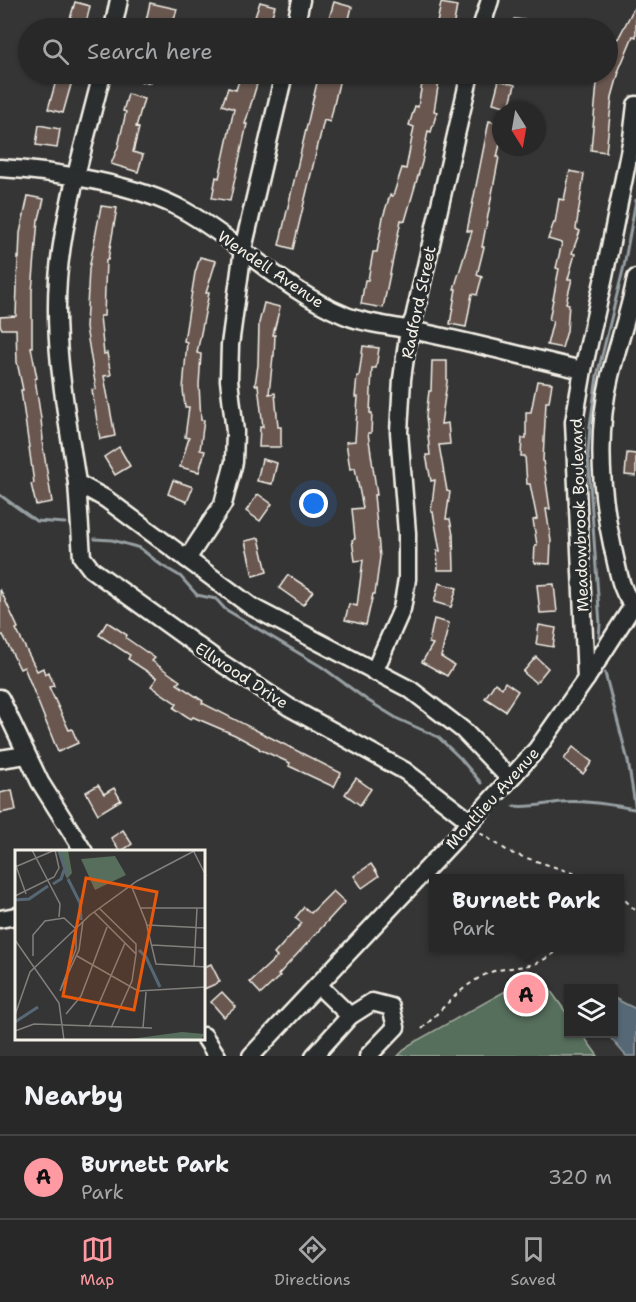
<!DOCTYPE html>
<style>
:root{--surface:#282828;--page:#303030;--text:#f1f3f6;--muted:#a5a6a8;--line:#444445;--accent:#ff9aa2}
body{margin:0;font-family:"Shantell Sans",sans-serif;background:var(--page);color:var(--text)}
.controls{position:absolute;right:18px;bottom:18px;display:grid;overflow:hidden;border-radius:0px;box-shadow:0 2px 4px #0004}
.controls button{width:54px;height:54px;display:grid;place-items:center;padding:0;border:0;border-bottom:2px solid var(--line);background:var(--surface);color:var(--text);font:30px sans-serif}
.compass{position:absolute;left:492px;top:102px;width:54px;height:54px;border-radius:50%;background:var(--surface);box-shadow:0 2px 4px #0004;rotate:169deg}
.you{position:absolute;left:314px;top:504px;width:21px;height:21px;margin:-15px;border:4px solid #fff;border-radius:50%;background:#1a73e8;box-shadow:0 0 0 9px #1a73e833}
.badge{display:grid;place-items:center;width:39px;height:39px;border-radius:50%;background:var(--accent);color:#111;font-size:20px;font-weight:700}
.pin{position:absolute;translate:-50% -50%;border:3px solid #fff;box-shadow:0 2px 6px #0006}
.popup{position:absolute;left:429px;top:874px;width:195px;height:78px;box-sizing:border-box;display:grid;place-content:center;border-radius:0px;background:var(--surface);filter:drop-shadow(0 2px 4px #0005);font-size:20px;white-space:nowrap;color:var(--muted)}
.popup b{font-size:22px;color:var(--text)}
.popup::after{content:'';position:absolute;left:50%;top:100%;margin-left:-12px;border:12px solid transparent;border-top-color:var(--surface)}
.list{margin:0;padding:0;list-style:none}
h2{display:flex;justify-content:space-between;align-items:center;height:78px;margin:0;padding:0 24px;font-size:26px}
h2 small{font-size:20px;font-weight:400;color:var(--muted)}
.list li{display:grid;grid-template-columns:39px 1fr auto;gap:18px;align-items:center;box-sizing:border-box;height:84px;padding:0 24px;border-top:2px solid var(--line)}
.list b{display:block;font-size:22px;white-space:nowrap}
.list p{margin:0;font-size:20px;white-space:nowrap;color:var(--muted)}
.list em{font-size:20px;font-style:normal;color:var(--muted)}
.icon{flex:none;width:33px;height:33px;fill:none;stroke:currentColor;stroke-width:2;stroke-linecap:round;stroke-linejoin:round}
.map{position:relative;flex:none;width:636px;height:1056px;overflow:hidden}
.search{position:absolute;background:var(--surface);box-shadow:0 2px 4px #0004;left:18px;right:18px;top:18px;height:66px;display:flex;align-items:center;gap:15px;box-sizing:border-box;padding:0 21px;border-radius:33px;color:var(--muted);font-size:22px}
.sheet{height:162px;background:var(--surface)}
nav{display:flex;justify-content:space-around;align-items:center;box-sizing:border-box;height:84px;border-top:2px solid var(--line);background:var(--surface);font-size:16px;color:var(--muted)}
nav a{display:grid;justify-items:center;gap:3px}
nav .on{color:var(--accent)}
.map>svg:first-child{display:block}
.green{fill:#566e5b;stroke:#a5b0a2;stroke-width:1.5}
.water{fill:#576874;stroke:#969fa2;stroke-width:1.5}
.lines{fill:none;stroke-linecap:round;stroke-linejoin:round}
.stream{stroke:#969fa2;stroke-width:3}
.building{fill:#685750;stroke:#f4f1e8;stroke-width:1.5}
.minor-casing{stroke:#f4f1e8;stroke-width:21}
.path{stroke:#f4f1e8;stroke-width:2;stroke-dasharray:4.5 4.5;stroke-linecap:butt}
.minor{stroke:#2a2d2e;stroke-width:16}
.labels{text-anchor:middle;stroke-width:6;stroke-linejoin:round;paint-order:stroke}
.street-label{font-size:16px;fill:#f4f1e8;stroke:#2a2d2e}
.inset-river{fill:none;stroke:#576874;stroke-width:3}
.inset-road{fill:none;stroke:#82807d;stroke-width:1.5}
.view{fill:#e8590c;fill-opacity:0.15;stroke:#e8590c;stroke-width:3}
.inset-edge{fill:none;stroke:#f4f1e8;stroke-width:3}
</style>
<div class="map">
<svg width="636" height="1056" viewBox="0 0 636 1056">
<rect width="100%" height="100%" fill="#363535"/>
<filter id="ink" filterUnits="userSpaceOnUse"><feTurbulence type="fractalNoise" baseFrequency=".0167" numOctaves="2"/><feDisplacementMap in="SourceGraphic" scale="12" xChannelSelector="R" yChannelSelector="G"/><feConvolveMatrix kernelMatrix="1 2 1 2 8 2 1 2 1" color-interpolation-filters="sRGB"/></filter>
<g filter="url(#ink)">
<path class="green" d="M538,973L568,1015V1034H582L598,1056H398L409,1045Z"/>
<path class="water" d="M614,998L636,1009V1056H626L607,1034H614Z"/>
<g class="lines">
<g class="stream">
<path d="M0,495L36,521L65,523"/>
<path d="M95,539L112,540L140,548L161,565L180,576L197,595L216,599L225,609L322,667L367,700L398,719L438,737L460,758L481,783"/>
<path d="M599,637L600,624L588,455L590,426L597,376L624,266L636,200"/>
<path d="M605,673L628,761L636,811"/>
<path d="M514,806C530,808 545,804 561,802C585,800 611,805 635,809"/>
</g>
</g>
<g class="building">
<path d="M75,2L90,6L86,23L70,19Z"/>
<path d="M260,2L275,6L269,25L254,20Z"/>
<path d="M334,2L352,7L347,27L328,22Z"/>
<path d="M150,3L177,9L172,27L146,21Z"/>
<path d="M441,3L457,6L453,28H436Z"/>
<path d="M636,4V37L633,36L618,72H619L612,97L606,152L591,150L597,83L600,74H608V58L616,38L618,39Z"/>
<path d="M514,19L544,22V28H513Z"/>
<path d="M58,74H74L63,113L48,109Z"/>
<path d="M125,74H152L151,83L125,79Z"/>
<path d="M241,74H260L245,124H247L230,201L212,198L216,177L219,178L234,109L222,105L228,88L236,90Z"/>
<path d="M319,74H341L330,122L324,120L293,249L279,245Z"/>
<path d="M423,78L439,81L434,111L437,112L431,132L428,131L422,162L405,221L401,220L383,308L361,304L365,280H368L373,252H377L383,217L390,195L393,196L402,168L406,169L414,127L409,125L415,106L418,107Z"/>
<path d="M499,80L515,85L509,107L493,103Z"/>
<path d="M128,94L144,99L136,127L139,128L133,152L143,155L138,172L111,164L118,147L126,112L123,111Z"/>
<path d="M489,121L501,124V140L497,157H499L482,247H484L477,275L482,277L477,295L472,294L466,327L450,324L456,289H454L472,231H467Z"/>
<path d="M39,125L60,129L57,148L36,145Z"/>
<path d="M570,171L584,174L576,229L580,231L572,253L575,254L568,279H572L566,303L569,304L567,331L562,348L547,345L553,321L549,320L559,269L556,268L562,243L548,239L554,222L555,223L559,199L564,200Z"/>
<path d="M28,196L44,199L39,219H38L32,292V347H31L37,378L35,379L41,419L43,440L42,441L52,502L36,505L31,484L34,483L21,390H23L17,362L16,329H2L0,325V317L16,316L18,257L19,258L20,233Z"/>
<path d="M101,206L117,208L108,260H106L104,316H100L104,354L107,353L111,375L104,376L115,436L100,439L92,390L96,389L86,327L89,269Z"/>
<path d="M200,257L216,261L206,293H209L197,353L201,354L199,385L201,420H204L200,450L205,451L199,472L180,467L189,438L185,437L189,407H185L183,389L187,342L184,341L195,273Z"/>
<path d="M264,303L280,307L273,335H275L274,356H273L269,394L275,393L278,427H281V447H259L260,427H263L258,385H255L258,365L259,323Z"/>
<path d="M363,346L379,348L376,368H372L370,413H372L371,433H368L377,495H374L380,557L375,594H373L366,625L345,620L349,604L357,606L363,560L355,561L352,540L355,539L352,509L363,508L355,468L350,469L346,442L355,441L358,397H355L357,376H359Z"/>
<path d="M432,361H447V382L441,424L448,423L450,444L439,445L447,491L450,492L446,519H450L453,535L454,570H438L437,551H440L433,512H431L435,480L431,481L426,455H430L426,416L429,391H431Z"/>
<path d="M537,381L552,383L549,402H546L543,460L550,509H546L551,541L550,564L534,563L535,545H537L533,520L537,519L530,484H527L525,456H521L522,438H526V412H531Z"/>
<path d="M119,447L130,466L115,475L104,457Z"/>
<path d="M627,453L636,454V476L625,475Z"/>
<path d="M262,459L277,463L272,484L257,481Z"/>
<path d="M173,480L193,487L187,502L168,494Z"/>
<path d="M258,494L272,504L260,521L246,511Z"/>
<path d="M259,538L267,572L253,576L245,541Z"/>
<path d="M288,575L313,591L303,605L279,588Z"/>
<path d="M439,583L457,588L451,607L434,602Z"/>
<path d="M554,584L557,612L540,613L537,585Z"/>
<path d="M0,589L18,628L16,629L37,671L43,668L45,674L49,672L54,686L49,687L69,730L72,729L78,743L58,752L24,667L20,669L3,635L0,636Z"/>
<path d="M434,619L449,623L441,657L454,665L447,676L422,662L433,644L429,643Z"/>
<path d="M107,622L127,635L126,638L155,658L152,661L180,681L177,684L203,701L202,703L341,773L334,787L289,766L290,763L259,749V748L235,735L193,717L191,719L174,708L177,704L151,686L157,678L128,659L130,655L99,635Z"/>
<path d="M539,625L556,628L553,647L536,644Z"/>
<path d="M536,657L548,668L536,683L523,672Z"/>
<path d="M505,682L518,691L505,711L485,698L495,683L502,688Z"/>
<path d="M573,747L592,762L583,774L564,759Z"/>
<path d="M356,778L371,789L360,805L345,794Z"/>
<path d="M98,785L104,794L114,788L121,800L98,814L86,792Z"/>
<path d="M12,790L16,810L0,813V793Z"/>
<path d="M123,830L132,844L120,852L111,838Z"/>
<path d="M371,864L379,876L362,888L354,876Z"/>
<path d="M333,891L345,902L278,975L280,976L261,994L250,982L277,957L274,954L302,923L295,918L304,907L311,913Z"/>
<path d="M211,964L220,982L204,989V967Z"/>
<path d="M222,992L236,1007L224,1017L211,1002Z"/>
</g>
<g class="lines">
<defs>
<g id="minor">
<path d="M113,28L119,0"/>
<path d="M295,28L301,0"/>
<path d="M481,28L490,0"/>
<path d="M102,74C86,139 63,213 58,279C53,348 67,416 77,483L106,499L252,607L411,690L463,730L509,778"/>
<path d="M0,168C53,171 138,184 185,211C240,242 285,291 344,315C365,324 388,325 410,330C468,341 525,357 583,370"/>
<path d="M636,278C630,311 618,343 610,376C596,434 600,491 613,549C618,569 620,593 636,608"/>
<path d="M77,483L82,557L91,569L220,662L289,707L405,771L471,822"/>
<path d="M187,559L223,504L234,462L235,432L229,380L230,345L243,249L284,74"/>
<path d="M374,672L402,609L407,579V533L399,432L402,379L409,329L414,318L470,74"/>
<path d="M586,679L574,422L583,370L604,277L632,138L636,105"/>
<path d="M0,698L40,782L84,852"/>
<path d="M0,759L26,755"/>
<path d="M0,919L16,916"/>
<path d="M318,985L350,1016"/>
<path d="M204,1036L217,1056"/>
<path d="M251,1056L471,822L537,749L586,679L636,601"/>
<path d="M314,1056L350,1016L372,1002L391,1007L396,1027L368,1056"/>
</g>
</defs>
<use href="#minor" class="minor-casing"/>
<g class="path">
<path d="M480,833L511,853L589,878"/>
<path d="M619,894L636,911"/>
<path d="M422,1029C443,1008 464,983 491,972C504,968 516,968 529,965C541,963 551,955 562,948"/>
</g>
<use href="#minor" class="minor"/>
</g>
</g>
<g class="labels">
<g class="street-label">
<text transform="translate(271 269) rotate(34)" y="6">Wendell Avenue</text>
<text transform="translate(418 302) rotate(-78)" y="6">Radford Street</text>
<text transform="translate(579 515) rotate(-92)" y="6">Meadowbrook Boulevard</text>
<text transform="translate(242 675) rotate(33)" y="6">Ellwood Drive</text>
<text transform="translate(492 798) rotate(-48)" y="6">Montlieu Avenue</text>
</g>
</g>
<g transform="translate(15 850)">
<rect width="190" height="190" fill="#363535"/>
<path d="M42,0H53L57,23L52,29ZM100,6L111,25L80,40L66,9ZM167,182L189,184L186,190H108Z" fill="#566e5b"/>
<path class="inset-river" d="M44,0L52,26M53,29L65,53L66,70M38,34L46,29L49,20M0,50L14,49L33,36M124,100L131,107L145,137M0,172L23,157"/>
<path class="inset-road" d="M17,0L45,54L44,67M179,2L191,26M0,13L11,44M0,17L40,0M116,35L131,72L141,114L191,117M0,46L39,27L44,18L40,0M84,58L121,94V104M126,58H191M79,62L121,104L117,131L96,178M132,75L191,78M0,90L44,153L49,190M137,95L191,98M18,106V85L30,71L49,68L61,79V99L45,141M62,106L123,141L191,137M179,117L182,58M45,141L64,100L68,71M51,164L66,146L92,77M0,165L15,122L75,65L122,31L181,0M74,177L110,93M128,178L131,142M0,181L19,174L137,178"/>
<path class="view" d="M71,28L142,42L119,160L48,146Z"/>
<rect width="190" height="190" class="inset-edge"/>
</g>
</svg>
<div class="controls">
<button><svg class="icon" aria-label="layers" viewBox="0 0 24 24"><path d="M12 4l9 5-9 5-9-5zM3 14l9 5 9-5"/></svg></button>
</div>
<svg class="compass" viewBox="-18 -18 36 36"><path d="M0-13l5 13h-10z" fill="#e53935"/><path d="M0 13l5-13h-10z" fill="#a5a6a8"/></svg>
<div class="you"></div>
<div class="pin badge" style="left:526px;top:994px">A</div>
<div class="popup"><b>Burnett Park</b>Park</div>
<div class="search"><svg class="icon" aria-label="search" viewBox="0 0 24 24"><circle cx="10" cy="10" r="6"/><path d="M15 15l6 6"/></svg>Search here</div>
</div>
<section class="sheet">
<h2>Nearby<small></small></h2>
<ul class="list">
<li><span class="badge">A</span><div><b>Burnett Park</b><p>Park</p></div><em>320 m</em></li>
</ul>
</section>
<nav>
<a class="on"><svg class="icon" aria-label="map" viewBox="0 0 24 24"><path d="M3 6l6-2 6 2 6-2v14l-6 2-6-2-6 2zM9 4v14M15 6v14"/></svg>Map</a>
<a><svg class="icon" aria-label="directions" viewBox="0 0 24 24"><path d="M12 3l9 9-9 9-9-9zM9 14v-3h6M13 9l2 2-2 2"/></svg>Directions</a>
<a><svg class="icon" aria-label="saved" viewBox="0 0 24 24"><path d="M7 4h10v16l-5-4-5 4z"/></svg>Saved</a>
</nav>
